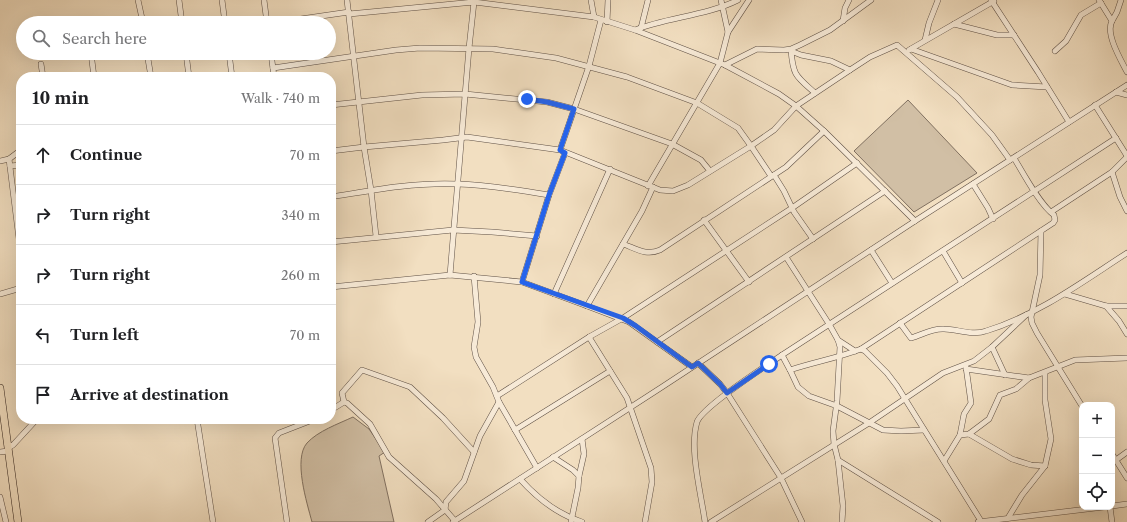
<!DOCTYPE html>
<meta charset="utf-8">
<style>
:root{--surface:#fff;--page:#f6f6f6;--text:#202124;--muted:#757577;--line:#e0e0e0}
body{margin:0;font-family:"Libre Caslon Text",serif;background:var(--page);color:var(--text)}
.controls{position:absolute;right:12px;bottom:12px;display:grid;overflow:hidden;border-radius:8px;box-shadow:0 4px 16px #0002}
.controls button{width:36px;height:36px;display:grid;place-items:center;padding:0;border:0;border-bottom:1px solid var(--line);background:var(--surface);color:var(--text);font:20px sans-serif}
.stop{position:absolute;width:12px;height:12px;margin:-9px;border:3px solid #2563eb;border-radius:50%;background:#fff}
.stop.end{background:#2563eb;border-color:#fff;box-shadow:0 1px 4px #0008}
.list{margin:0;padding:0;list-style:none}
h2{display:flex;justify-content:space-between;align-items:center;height:52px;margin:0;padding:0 16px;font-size:17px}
h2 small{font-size:13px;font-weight:400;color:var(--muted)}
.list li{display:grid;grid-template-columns:26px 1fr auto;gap:12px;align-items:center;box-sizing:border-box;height:60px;padding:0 16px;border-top:1px solid var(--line)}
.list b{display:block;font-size:15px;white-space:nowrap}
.list em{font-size:13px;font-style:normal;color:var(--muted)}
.icon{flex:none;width:22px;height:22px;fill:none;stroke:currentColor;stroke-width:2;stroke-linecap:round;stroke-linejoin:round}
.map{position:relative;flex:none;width:1127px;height:522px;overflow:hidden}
.search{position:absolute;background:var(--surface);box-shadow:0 4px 16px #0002;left:16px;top:16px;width:320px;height:44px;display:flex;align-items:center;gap:10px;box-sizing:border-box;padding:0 14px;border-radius:22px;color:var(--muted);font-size:15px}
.panel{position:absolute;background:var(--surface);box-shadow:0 4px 16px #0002;left:16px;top:72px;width:320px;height:352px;border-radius:16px}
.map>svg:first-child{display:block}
.garden{fill:#d1bfa5;stroke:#807060}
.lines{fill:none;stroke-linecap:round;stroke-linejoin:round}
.minor-casing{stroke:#5f5045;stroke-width:6}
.highway-casing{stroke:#2e211c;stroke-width:8}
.minor{stroke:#f7ead7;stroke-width:5}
.highway{stroke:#f2dfc1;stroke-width:7}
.route{stroke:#2563eb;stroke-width:5}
</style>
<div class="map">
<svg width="1127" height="522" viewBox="0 0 1127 522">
<rect width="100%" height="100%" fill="#f2dfc1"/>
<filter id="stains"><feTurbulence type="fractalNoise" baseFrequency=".005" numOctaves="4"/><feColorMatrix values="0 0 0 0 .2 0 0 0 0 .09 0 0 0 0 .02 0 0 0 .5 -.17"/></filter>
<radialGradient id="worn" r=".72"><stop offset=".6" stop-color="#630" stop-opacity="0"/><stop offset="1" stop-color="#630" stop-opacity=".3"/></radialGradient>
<g class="garden">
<path d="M908,100L977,173L914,212L854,151Z"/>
<path d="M353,417L369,429L385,452L379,456L394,522H312C307,503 293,459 307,443C318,431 338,424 353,417Z"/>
</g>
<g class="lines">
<defs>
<g id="minor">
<path d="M138,0L143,23"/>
<path d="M179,0L182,23"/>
<path d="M222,0L225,23"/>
<path d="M264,0L267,23"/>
<path d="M347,0L364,147L371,190L376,236"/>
<path d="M473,0L474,2L594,17L635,30L725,65L779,94L796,106L824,131L915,221"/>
<path d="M591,0L594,17"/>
<path d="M991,0L1038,72L1069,122"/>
<path d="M1099,0L1112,21C1105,34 1121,60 1127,72"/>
<path d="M349,14L474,2L469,48L450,275"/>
<path d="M843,21L845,8L849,0"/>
<path d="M1112,21L1117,12L1121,0"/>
<path d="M607,22L608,0"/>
<path d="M273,23L349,12"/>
<path d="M954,24L997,35H1014"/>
<path d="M641,28L648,0"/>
<path d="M635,30C668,17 706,16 738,0"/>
<path d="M728,32L749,0"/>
<path d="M925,40L929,23L938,0"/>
<path d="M911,49L1012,85L1047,87"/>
<path d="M791,50C793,76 796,76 815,93"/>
<path d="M909,50L994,1"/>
<path d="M791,51L801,55L831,61L850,70"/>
<path d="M1055,51L1066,41L1081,15L1101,3"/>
<path d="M91,53L94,77"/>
<path d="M147,53L151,77"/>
<path d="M186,53L189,77"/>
<path d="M229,53L232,77"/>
<path d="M271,53L274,77"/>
<path d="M41,64L43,77"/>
<path d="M725,65L757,49L784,50L791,49L800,45L830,30L871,0"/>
<path d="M273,68L396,50L420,48L493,49L556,58L627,77L697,103L738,128L751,146L771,176"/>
<path d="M1116,92L1127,95"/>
<path d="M331,105L422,95L465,94L547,102L574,109L672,144L701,160L710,171"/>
<path d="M1095,105L1127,156"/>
<path d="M560,150L589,66L601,20"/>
<path d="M331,151L364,147L443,140L467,137L560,150L660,190L673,191L688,185L751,146L774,130L796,106L850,70L870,57L897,45L957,97L992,135L1010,160"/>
<path d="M9,159L21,255"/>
<path d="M0,161L9,159L21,150"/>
<path d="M10,166L21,165"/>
<path d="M1112,172L1120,197L1127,211"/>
<path d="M774,175L784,191L794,212L813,239"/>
<path d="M973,184L988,208L993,219"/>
<path d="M648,186L720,63L728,32L721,0"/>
<path d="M331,197C373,190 415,182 458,184C489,185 519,190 549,195"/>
<path d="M1051,212L1112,172L1127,157"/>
<path d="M704,220L749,282"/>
<path d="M1041,231L1040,275L1031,317L1032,323L1037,333L1082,406"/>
<path d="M331,242L453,230L492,232L537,236"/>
<path d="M623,244C637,249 646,256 660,250L786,167L824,131"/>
<path d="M871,250L892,283"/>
<path d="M943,251L962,283"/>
<path d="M786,257L829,324L838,340L840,347L837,401L833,431L834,444L838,460L843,506L842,522"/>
<path d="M474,276L478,322L474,347L476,357L493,387L499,402L537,468"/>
<path d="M522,282L549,195L565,153"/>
<path d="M331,287L450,275L522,282L587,306L642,211L653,187"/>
<path d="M0,294L21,288"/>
<path d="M554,294L610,169"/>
<path d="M1065,294L1106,306H1127"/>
<path d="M587,306L629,322L692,367"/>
<path d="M1106,306L1119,321L1127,334"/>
<path d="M900,323L911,338C922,335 932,328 944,329C957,329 972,336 986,331C1038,315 1082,282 1127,253"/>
<path d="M589,337L627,398L651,468L652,482L645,522"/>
<path d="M838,340L855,351"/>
<path d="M657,342L885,191"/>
<path d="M992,347L1005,375"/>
<path d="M861,349L1053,223L1055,220L1054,215C1040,205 1023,173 1014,158"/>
<path d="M782,355L790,370L798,387L809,396L837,406L883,430L901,431L924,430"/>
<path d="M698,363L720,384L727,393L781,478L802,522"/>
<path d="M966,369L1029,378L1075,360L1127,358"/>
<path d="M790,370C814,362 838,358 861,349L865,351L887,373L897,386L981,521"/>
<path d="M497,396L589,337L623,318L792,208L857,163"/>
<path d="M331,410L344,402"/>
<path d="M197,419L213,522"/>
<path d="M515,430L610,371"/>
<path d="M969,434L1012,459L1031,465L1045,466"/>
<path d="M960,435L969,434L989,419L1000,395L1016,389L1029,378"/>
<path d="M8,448L13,445L37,419"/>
<path d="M0,452L8,451"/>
<path d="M1112,454L1127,478"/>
<path d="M553,457L573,470L579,476L578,488L571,522"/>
<path d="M838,460L938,522"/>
<path d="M1116,460L1127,452"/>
<path d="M944,461L960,435L964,414L971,403L966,367"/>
<path d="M579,476L584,454L582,439"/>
<path d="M520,479C537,498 557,514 582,522"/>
<path d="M0,497L6,522"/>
<path d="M1112,506L1127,504"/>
<path d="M1110,507L1112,522"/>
<path d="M1008,518L1022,495L1045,466L1051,439L1045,400V373"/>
<path d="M455,521L436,499L389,457L370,424L347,403L344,402L342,393L362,370L410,387L443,418L474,452"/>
<path d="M287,522L275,438L279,433L315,419"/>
<path d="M428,522L445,510L446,502L464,481L480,436L499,402"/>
<path d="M453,522L662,387L915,221L1127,85"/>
<path d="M705,522C701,493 689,449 697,422C702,407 766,366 782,355L1116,138"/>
<path d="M711,522L869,423L943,373L974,361L992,347L1026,315"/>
<path d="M978,522L1104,507"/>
</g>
<path id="highway" d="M0,388L18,522"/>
</defs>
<use href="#minor" class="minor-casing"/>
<use href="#highway" class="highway-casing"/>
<use href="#minor" class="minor"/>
<use href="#highway" class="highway"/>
</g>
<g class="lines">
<path class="route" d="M527,99L547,102L574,109L560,150L565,153L549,195L522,282L623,318L636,326L692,367L698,363L720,384L727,393L769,364"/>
</g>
<rect width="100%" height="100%" filter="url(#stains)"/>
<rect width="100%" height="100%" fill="url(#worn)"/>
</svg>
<div class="controls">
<button>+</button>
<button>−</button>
<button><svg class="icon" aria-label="locate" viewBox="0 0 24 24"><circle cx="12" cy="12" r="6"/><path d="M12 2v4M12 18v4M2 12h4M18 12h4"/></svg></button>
</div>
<div class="stop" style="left:769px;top:364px"></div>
<div class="stop end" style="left:527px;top:99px"></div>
<div class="search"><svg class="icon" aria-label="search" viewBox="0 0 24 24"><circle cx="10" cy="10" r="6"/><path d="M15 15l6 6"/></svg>Search here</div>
<section class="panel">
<h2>10 min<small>Walk · 740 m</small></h2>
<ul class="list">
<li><svg class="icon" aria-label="ahead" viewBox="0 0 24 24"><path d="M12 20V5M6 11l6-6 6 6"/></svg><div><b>Continue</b></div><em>70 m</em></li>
<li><svg class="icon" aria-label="right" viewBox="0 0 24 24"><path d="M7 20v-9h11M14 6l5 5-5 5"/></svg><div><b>Turn right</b></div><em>340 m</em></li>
<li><svg class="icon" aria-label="right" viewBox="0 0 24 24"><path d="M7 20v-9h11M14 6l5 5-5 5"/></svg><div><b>Turn right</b></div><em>260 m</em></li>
<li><svg class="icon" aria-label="left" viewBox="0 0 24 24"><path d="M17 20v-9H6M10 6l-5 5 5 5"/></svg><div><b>Turn left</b></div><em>70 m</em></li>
<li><svg class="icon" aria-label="arrive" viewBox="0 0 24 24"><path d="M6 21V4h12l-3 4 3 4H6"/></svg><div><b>Arrive at destination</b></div></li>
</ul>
</section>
</div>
